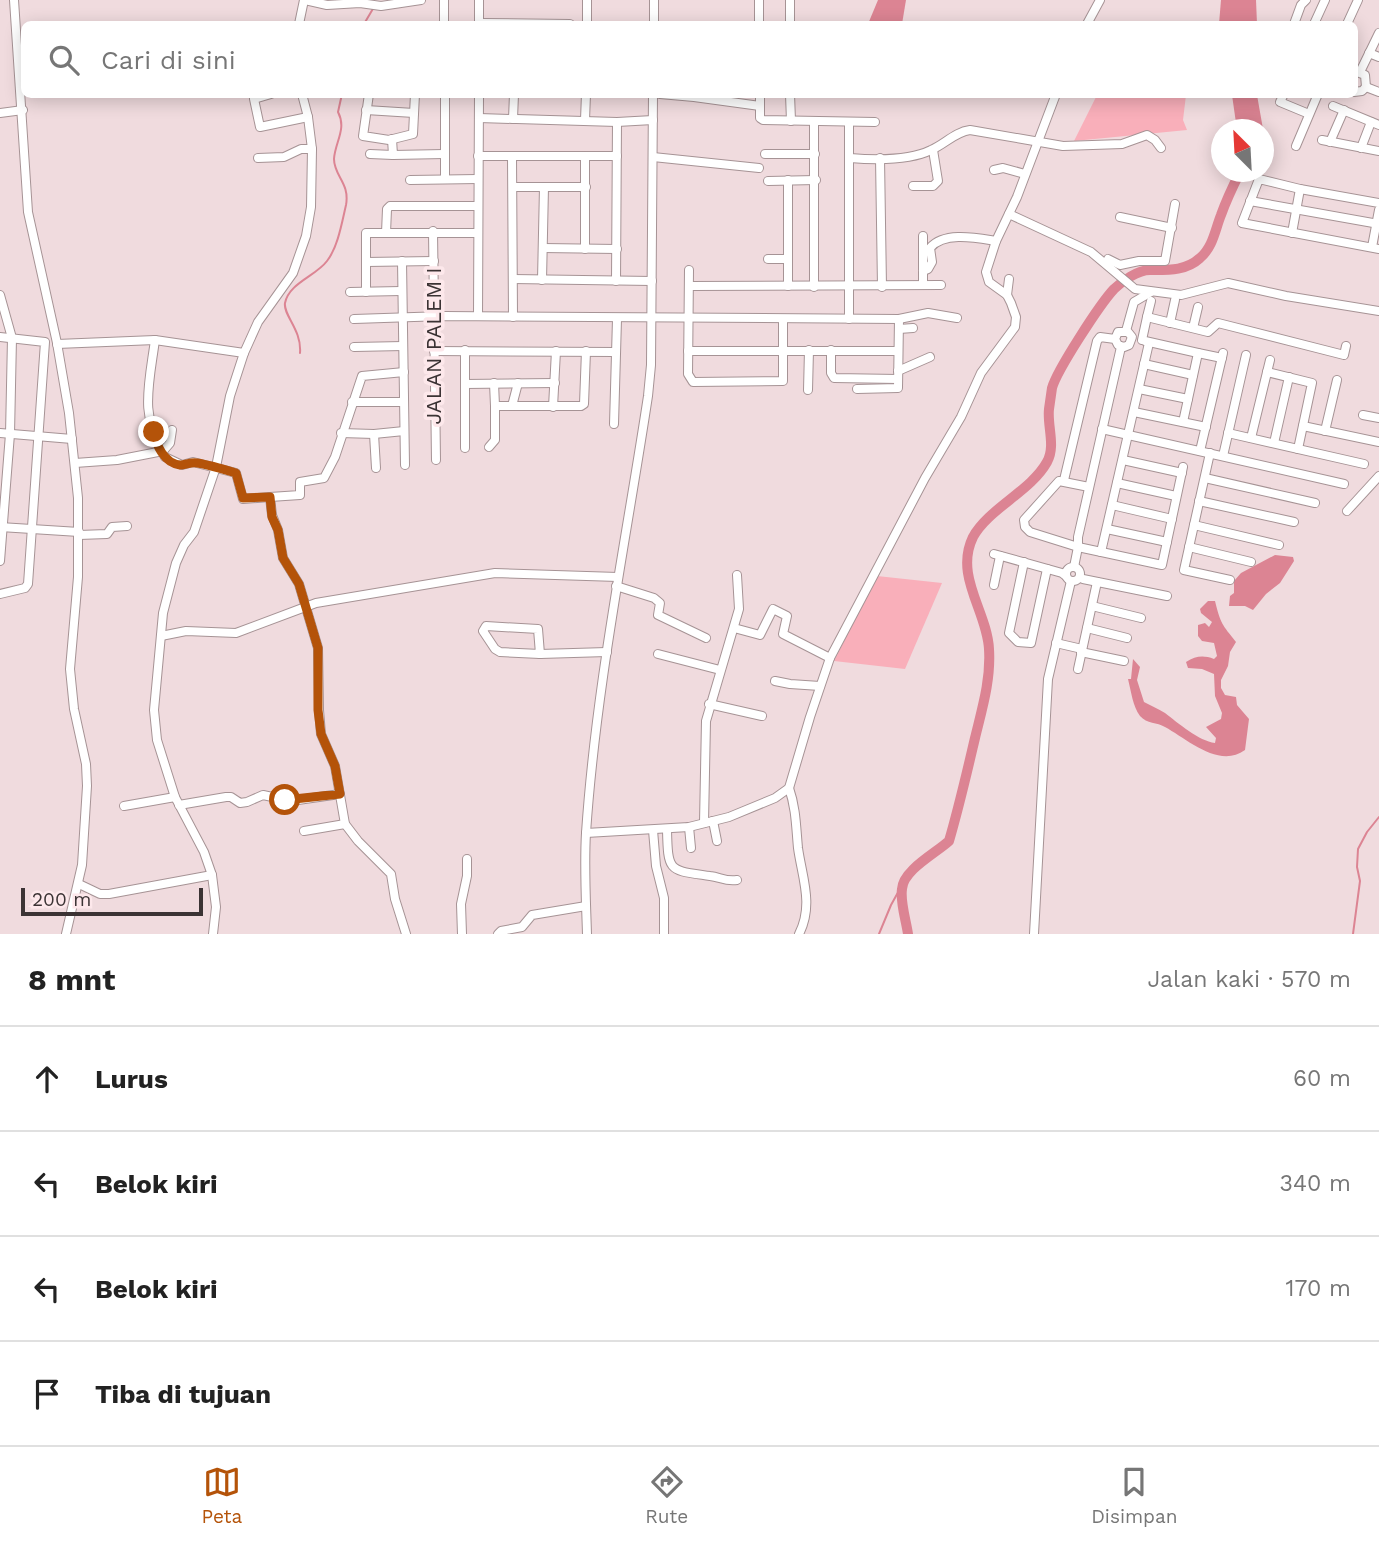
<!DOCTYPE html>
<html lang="id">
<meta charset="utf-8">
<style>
:root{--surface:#fff;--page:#f2f2f2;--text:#222;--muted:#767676;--line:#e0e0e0;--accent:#b45309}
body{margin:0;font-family:"Work Sans",sans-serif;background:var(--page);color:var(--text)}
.compass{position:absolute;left:1211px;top:119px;width:63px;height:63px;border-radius:50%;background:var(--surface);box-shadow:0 4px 18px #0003;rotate:336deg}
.scale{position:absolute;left:21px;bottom:18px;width:182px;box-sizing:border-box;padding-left:7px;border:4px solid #3b3334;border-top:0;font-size:19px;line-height:24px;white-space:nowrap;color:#3b3334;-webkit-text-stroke:5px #fde8eb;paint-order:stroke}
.stop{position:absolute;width:21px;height:21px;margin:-16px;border:5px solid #b45309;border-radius:50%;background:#fff}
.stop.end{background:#b45309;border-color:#fff;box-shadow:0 2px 7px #0008}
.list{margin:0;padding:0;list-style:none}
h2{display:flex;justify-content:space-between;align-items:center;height:91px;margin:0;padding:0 28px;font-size:30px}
h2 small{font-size:23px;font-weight:400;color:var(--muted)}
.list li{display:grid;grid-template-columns:46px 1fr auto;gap:21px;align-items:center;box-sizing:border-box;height:105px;padding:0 28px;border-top:2px solid var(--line)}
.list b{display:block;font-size:26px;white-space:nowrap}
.list em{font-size:23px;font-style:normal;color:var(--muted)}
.icon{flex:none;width:38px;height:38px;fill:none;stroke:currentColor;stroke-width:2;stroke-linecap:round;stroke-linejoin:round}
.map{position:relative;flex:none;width:1379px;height:934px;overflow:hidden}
.search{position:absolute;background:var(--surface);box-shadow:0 4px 18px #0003;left:21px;right:21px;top:21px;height:77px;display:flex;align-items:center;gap:18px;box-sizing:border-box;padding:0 24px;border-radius:10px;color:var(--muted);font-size:26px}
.sheet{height:511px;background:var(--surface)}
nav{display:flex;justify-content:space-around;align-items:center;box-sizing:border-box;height:98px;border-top:2px solid var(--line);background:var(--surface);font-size:19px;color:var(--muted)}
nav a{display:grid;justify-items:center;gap:4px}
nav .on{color:var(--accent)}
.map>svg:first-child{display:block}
.green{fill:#f9afba}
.forest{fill:#dc8493}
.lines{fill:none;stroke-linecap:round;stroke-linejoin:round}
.stream{stroke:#dc8493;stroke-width:2}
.river{stroke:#dc8493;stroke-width:10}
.minor-casing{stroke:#a69395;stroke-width:10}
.minor{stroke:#fff;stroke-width:8}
.route{stroke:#b45309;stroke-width:9}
.labels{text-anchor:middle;stroke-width:7;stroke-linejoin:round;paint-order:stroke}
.street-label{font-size:21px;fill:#3b3334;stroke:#fde8eb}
</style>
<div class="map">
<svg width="1379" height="934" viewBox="0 0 1379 934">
<rect width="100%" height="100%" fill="#f0dbde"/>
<g class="green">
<path d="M1097,95H1186L1183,120L1187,130L1074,141Z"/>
<path d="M877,576L942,583L905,669L834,661Z"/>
</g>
<g class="forest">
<path d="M878,0H906L902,24H868Z"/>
<path d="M1221,0H1256L1257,24H1219Z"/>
<path d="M1232,95H1257L1263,129H1257L1250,123H1236Z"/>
<path d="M1275,555L1293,557L1294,561L1280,583L1266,594L1253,610L1245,606H1229L1230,596L1234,593V581L1241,573Z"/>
<path d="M1208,601H1215C1221,625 1222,624 1236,642L1230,652L1228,666L1221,680V688L1225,695L1236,697L1237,705L1249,719L1245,750C1219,769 1187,739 1165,727C1157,722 1147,724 1140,716C1133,707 1131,691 1128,679H1131L1133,659L1140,667L1137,680L1144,702C1151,706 1159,709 1165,713C1178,723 1199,741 1215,743L1216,738L1206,727L1221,719L1222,713L1215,696L1214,674L1202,669L1188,668L1186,662C1196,656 1203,655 1214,659L1217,656L1214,643L1202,641L1198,636V625L1205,623L1209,627L1212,622L1201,613L1200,609Z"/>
</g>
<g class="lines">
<g class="stream">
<path d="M364,24L374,7"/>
<path d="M300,353C302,330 283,315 285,303C289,283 316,276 327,261C338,247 342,222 346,205C350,183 334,176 334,159C335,142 347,129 338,112L342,94"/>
<path d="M879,934L891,905L901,887"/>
<path d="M1353,934L1360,881L1357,867L1358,849L1367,832L1379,817"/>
</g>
<path class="river" d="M908,934C906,920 900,902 902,889C903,870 936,853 949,841C959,807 967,772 975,738C982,709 991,680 989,649C987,611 954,576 973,537C988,509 1031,491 1047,462C1056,446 1047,426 1049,409C1050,402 1051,395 1052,388C1057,370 1100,304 1114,289C1122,281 1138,270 1150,270C1168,270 1186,271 1200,258C1213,247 1215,230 1221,215C1226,201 1233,186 1240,172"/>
<defs>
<g id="minor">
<path d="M14,0L28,212L57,343L69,413L78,498V577L70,669L74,709L86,764L87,786L82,865L66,934"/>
<path d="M305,0L327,5L360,3L381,6L421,0"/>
<path d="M444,0V24"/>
<path d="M479,0V24"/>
<path d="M587,0V24"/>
<path d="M654,0V24"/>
<path d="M759,0V24"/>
<path d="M479,23L570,24"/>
<path d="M299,24L304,0"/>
<path d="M790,24V0"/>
<path d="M1087,24L1100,0"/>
<path d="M1294,24L1301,5L1306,0"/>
<path d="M1314,24L1325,0"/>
<path d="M1347,24L1358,0"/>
<path d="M1369,53L1379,57"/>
<path d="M1357,72L1365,75L1366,87"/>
<path d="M1360,72L1379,33"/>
<path d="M1366,87L1379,92"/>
<path d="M1354,92L1362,91L1366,87"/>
<path d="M271,94L254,99L260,127L308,117"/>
<path d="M369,94L363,136L389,140L413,134L415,94"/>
<path d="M660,94L694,97L760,106"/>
<path d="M760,94V118L763,120L875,122"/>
<path d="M790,94L791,121"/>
<path d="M1284,94L1280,102L1309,114"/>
<path d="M1333,106L1379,125"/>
<path d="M366,110L414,113"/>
<path d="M0,113L23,110"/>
<path d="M479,118L617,122L653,120"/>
<path d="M513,119L514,94"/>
<path d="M585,120L586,94"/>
<path d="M814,122V287"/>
<path d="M392,139L393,155L444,154"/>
<path d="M1322,140L1379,151"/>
<path d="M1330,142L1344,110"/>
<path d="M1296,146L1318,94"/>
<path d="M1361,148L1371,122"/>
<path d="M370,154L393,155"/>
<path d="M765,154H815"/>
<path d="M478,156H617"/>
<path d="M512,157L513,317"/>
<path d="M653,157L759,168"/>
<path d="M258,158L284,157L301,149H312"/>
<path d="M850,158C875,160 909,161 931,150C945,144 955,132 970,130L1063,146L1122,144L1147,135L1155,140L1161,148"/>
<path d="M880,158L882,287"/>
<path d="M994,170L1003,168L1025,174"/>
<path d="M445,179V94"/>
<path d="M410,180L478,179"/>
<path d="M768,181L816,180"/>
<path d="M913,186H933L938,181L933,150"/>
<path d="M513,187H586"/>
<path d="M1250,201L1379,224"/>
<path d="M1379,203L1300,189L1259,179L1242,223L1379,249"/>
<path d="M1009,214L1091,252L1135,289L1181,295L1228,283L1286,296L1379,311"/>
<path d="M1120,217L1172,228"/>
<path d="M433,231L436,460"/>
<path d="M386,233L387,209L390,206H478"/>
<path d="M1292,233L1300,189"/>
<path d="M1372,247L1379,210"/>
<path d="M543,248L617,249"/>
<path d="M585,249V156"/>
<path d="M768,259H788"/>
<path d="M1108,259L1120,265L1139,261H1165L1175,204"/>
<path d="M402,261L405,465"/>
<path d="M366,262L434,261"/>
<path d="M689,270L688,374L693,382L783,381V319"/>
<path d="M923,271L928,269L932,262L930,248C944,231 977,238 996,241"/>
<path d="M513,279L652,281"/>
<path d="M542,280L544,187"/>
<path d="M616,281L617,122"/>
<path d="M923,284V236"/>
<path d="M690,286L941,285"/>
<path d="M788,286V180"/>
<path d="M350,292L401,291"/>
<path d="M366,292V233H478"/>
<path d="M0,295L12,338L10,434L0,561"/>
<path d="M1007,295L1009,279"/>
<path d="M478,316L479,94"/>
<path d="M1147,317L1151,301"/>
<path d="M354,319L444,316L899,319L928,313L957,318"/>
<path d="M849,319V123"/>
<path d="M1170,323L1175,300"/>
<path d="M1193,328L1198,307"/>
<path d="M899,329L913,328"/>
<path d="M1126,331L1134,302L1151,292"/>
<path d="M0,337L45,342L28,584L25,588L0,594"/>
<path d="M155,340C149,385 139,416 165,457L182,465L193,462L236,473L243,499L270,497"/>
<path d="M1142,340L1147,317L1208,332L1218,323L1344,355L1346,346"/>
<path d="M1145,341L1198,353L1183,422"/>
<path d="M57,344L155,340L244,353"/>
<path d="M354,347L403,346"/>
<path d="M831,350V373L834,378L898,379"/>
<path d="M434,351L616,352"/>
<path d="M688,351H898"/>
<path d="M1198,353L1222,358"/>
<path d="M1144,364L1193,375"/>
<path d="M898,371L930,357"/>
<path d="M404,372L362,376L335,457L324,478L300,482V495L270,497L272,515L278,530L283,558L299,584L318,648L319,710L321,734L335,766L345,824L358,841L391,874L395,899L406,934"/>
<path d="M1267,372L1312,383L1298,449"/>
<path d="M494,383L495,406H581L584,404L586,351"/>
<path d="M465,384L555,383"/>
<path d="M857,389L898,388L899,319"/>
<path d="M1139,389L1188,399"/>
<path d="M808,390L809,350"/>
<path d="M352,402H403"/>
<path d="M512,406L518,383"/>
<path d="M553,407L556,351"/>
<path d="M1134,412L1206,427"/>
<path d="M1363,415L1379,418"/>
<path d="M614,424L617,319"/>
<path d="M1303,426L1379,442"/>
<path d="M1102,429L1344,484"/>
<path d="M1325,431L1337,380"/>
<path d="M0,433L72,439"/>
<path d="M341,433L374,434L404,431"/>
<path d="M1228,433L1364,464"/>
<path d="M374,434L376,468"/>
<path d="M1251,438L1270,360"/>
<path d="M1274,443L1289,377"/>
<path d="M489,447L495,440V406"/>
<path d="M465,448V350"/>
<path d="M1200,451L1223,353"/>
<path d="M1210,453L1184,570L1230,580"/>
<path d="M1223,456L1246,355"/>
<path d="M1123,460L1182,473"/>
<path d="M75,463L117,460L163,451L170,443L172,430"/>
<path d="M1205,478L1315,503"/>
<path d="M1064,480L1097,341L1100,337L1115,339L1118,345L1124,347L1129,345L1132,337L1128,332H1118L1115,339"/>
<path d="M1117,483L1176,496"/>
<path d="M1089,487L1059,481L1024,520L1025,527L1030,532L1078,547L1162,565L1183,467"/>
<path d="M1199,501L1294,522"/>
<path d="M1112,505L1172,519"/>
<path d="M1347,511L1379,476"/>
<path d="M1194,525L1279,545"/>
<path d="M0,527L79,532"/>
<path d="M1107,529L1167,542"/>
<path d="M79,535L107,534L112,527L127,526"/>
<path d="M1189,547L1251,562"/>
<path d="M1101,552L1149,343"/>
<path d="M994,554L1062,573L1066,576"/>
<path d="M1024,562L1009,633L1018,642L1031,643L1047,569"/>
<path d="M1074,567L1078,547V537L1121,347"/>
<circle cx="1073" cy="574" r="7"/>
<path d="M1083,579L1167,596"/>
<path d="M994,585L1000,556"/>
<path d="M616,586L654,598L660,603L658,615L706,638"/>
<path d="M1092,606L1141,618"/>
<path d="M486,626L538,629L540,654L500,652L495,649L483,631Z"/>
<path d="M734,628L760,635L773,609L787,616L783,634L830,658"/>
<path d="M1087,628L1127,638"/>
<path d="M161,636L186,631L236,633L316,603L495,573L618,577"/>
<path d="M1056,643L1082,649"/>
<path d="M1081,652L1124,661"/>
<path d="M540,654L607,652"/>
<path d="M658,654L720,670"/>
<path d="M1078,669L1097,582"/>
<path d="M775,681L790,684L820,686"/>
<path d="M709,704L762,716"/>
<path d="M789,788C796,808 796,827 798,848C802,877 814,905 799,934"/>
<path d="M179,805L226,797H231L240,803L247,802L263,795L291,801L340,794"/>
<path d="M124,806L175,797"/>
<path d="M713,821L717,841"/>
<path d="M704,823L706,721L739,609L737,575"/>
<path d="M689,827L691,848"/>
<path d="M653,830L656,866L664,898V934"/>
<path d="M667,830C668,873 669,870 710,876C720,877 726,882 737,880"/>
<path d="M304,831L345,824"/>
<path d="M586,833L689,827L729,817L775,798L789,788L810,717L830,658L925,478L961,417L981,373L1015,327L1016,317L1011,303L1007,295L989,282L986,272L996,241L1017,197L1056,94"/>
<path d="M79,884L100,894H109L212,875"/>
<path d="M213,934L216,907L212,875L204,852L175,797L157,740L154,710L163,613L176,563L184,545L194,532L216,467L230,396L244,353L258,322L293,273L306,236L311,207L312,149L308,117L302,94"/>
<path d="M462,934L461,904L467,876V859"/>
<path d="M498,934L501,931L522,927L532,915L586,906"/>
<path d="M587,934C586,900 584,867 586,833C596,686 626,541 648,396L651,365L653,94"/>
<path d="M1034,934L1048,679L1071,581"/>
</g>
</defs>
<use href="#minor" class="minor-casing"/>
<use href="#minor" class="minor"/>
</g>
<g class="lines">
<path class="route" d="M154,432C156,445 164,463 180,465C186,465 190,462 197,463C210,465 223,469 236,473L243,498L270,497L272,517L278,530L283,558L299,584L318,648V710L321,734L335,766L340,794L285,800"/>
</g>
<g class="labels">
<g class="street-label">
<text transform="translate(434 346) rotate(-90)" y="7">JALAN PALEM I</text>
</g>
</g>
</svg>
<svg class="compass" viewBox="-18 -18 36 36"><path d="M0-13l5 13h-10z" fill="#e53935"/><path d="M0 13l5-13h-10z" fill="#767676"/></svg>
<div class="scale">200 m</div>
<div class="stop" style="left:285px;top:800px"></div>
<div class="stop end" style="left:154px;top:432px"></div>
<div class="search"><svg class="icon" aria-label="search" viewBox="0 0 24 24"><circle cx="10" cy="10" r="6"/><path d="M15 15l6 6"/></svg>Cari di sini</div>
</div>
<section class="sheet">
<h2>8 mnt<small>Jalan kaki · 570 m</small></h2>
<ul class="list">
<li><svg class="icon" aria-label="ahead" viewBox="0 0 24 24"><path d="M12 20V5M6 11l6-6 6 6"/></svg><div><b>Lurus</b></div><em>60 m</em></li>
<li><svg class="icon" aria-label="left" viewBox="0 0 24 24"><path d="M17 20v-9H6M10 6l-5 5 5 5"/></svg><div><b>Belok kiri</b></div><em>340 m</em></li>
<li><svg class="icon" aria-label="left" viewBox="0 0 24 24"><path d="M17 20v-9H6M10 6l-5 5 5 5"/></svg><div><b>Belok kiri</b></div><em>170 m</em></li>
<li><svg class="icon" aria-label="arrive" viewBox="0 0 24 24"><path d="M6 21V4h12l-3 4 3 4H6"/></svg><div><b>Tiba di tujuan</b></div></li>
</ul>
</section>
<nav>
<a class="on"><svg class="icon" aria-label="map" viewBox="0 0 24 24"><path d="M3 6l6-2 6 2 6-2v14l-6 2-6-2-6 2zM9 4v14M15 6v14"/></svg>Peta</a>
<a><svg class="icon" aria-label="directions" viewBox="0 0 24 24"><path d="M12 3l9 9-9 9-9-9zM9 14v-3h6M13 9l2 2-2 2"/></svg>Rute</a>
<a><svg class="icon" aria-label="saved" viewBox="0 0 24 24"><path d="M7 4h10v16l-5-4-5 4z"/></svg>Disimpan</a>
</nav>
